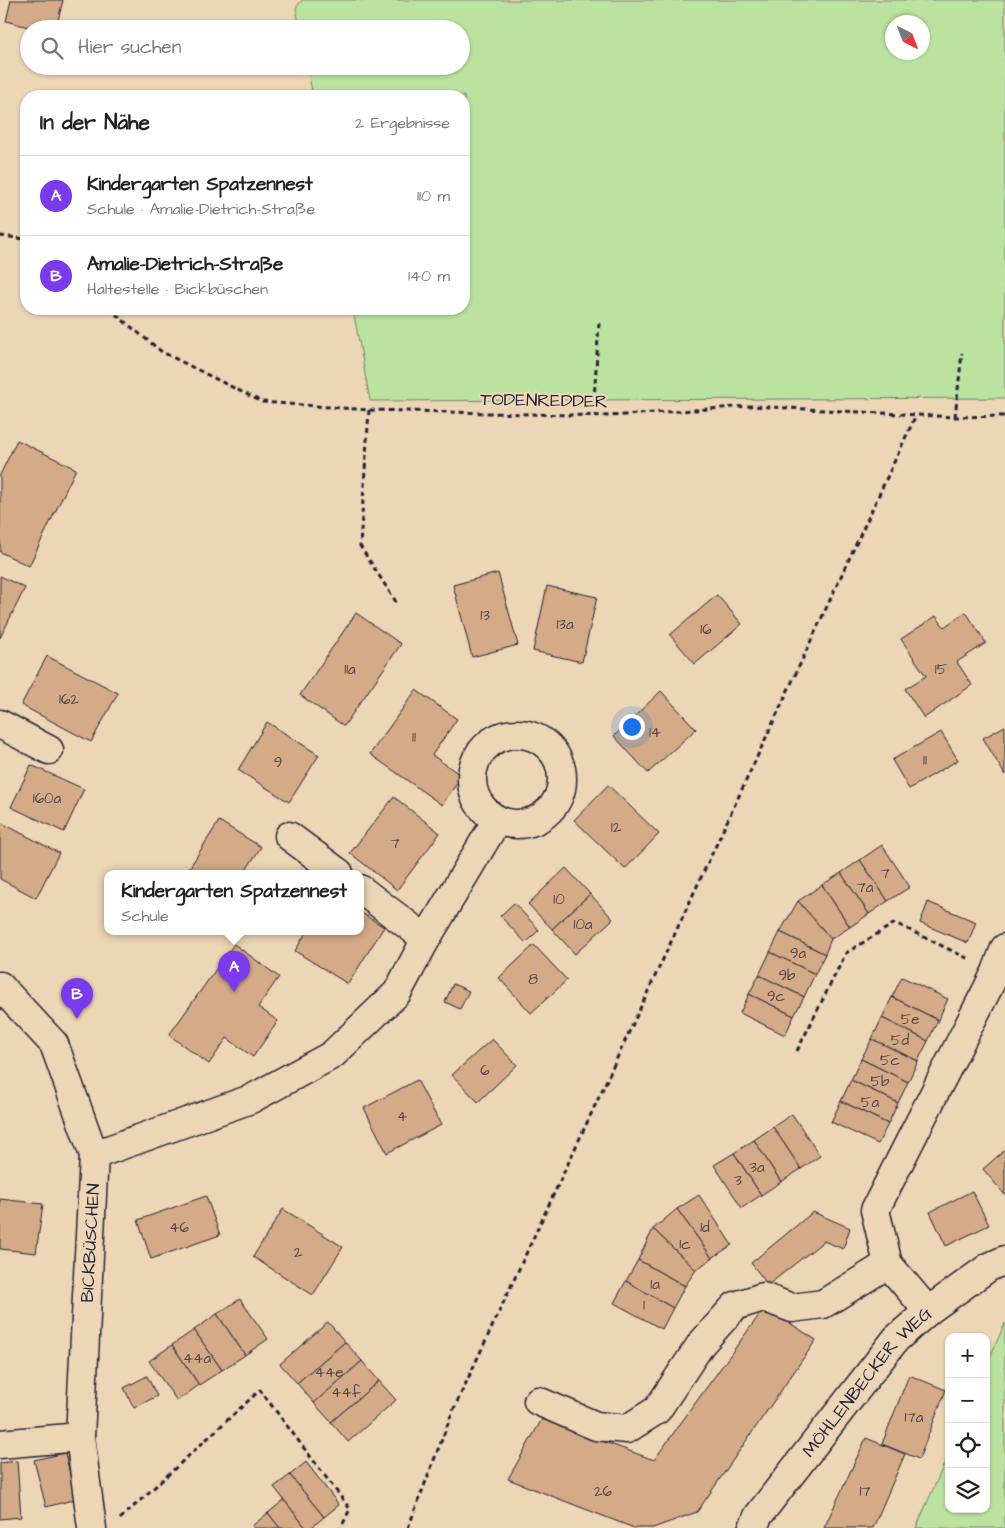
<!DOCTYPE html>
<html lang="de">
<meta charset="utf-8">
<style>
:root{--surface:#fff;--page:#f2f2f2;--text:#222;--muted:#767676;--line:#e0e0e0;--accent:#7c3aed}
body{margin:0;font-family:"Architects Daughter",sans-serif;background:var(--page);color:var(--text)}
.controls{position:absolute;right:15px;bottom:15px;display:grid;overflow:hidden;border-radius:10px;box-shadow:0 1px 4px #0004}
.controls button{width:45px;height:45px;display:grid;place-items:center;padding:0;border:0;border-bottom:1px solid var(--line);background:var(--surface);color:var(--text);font:25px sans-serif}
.compass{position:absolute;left:885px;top:15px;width:45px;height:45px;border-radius:50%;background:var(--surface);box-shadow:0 1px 4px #0004;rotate:138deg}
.you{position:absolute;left:631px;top:726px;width:18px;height:18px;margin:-12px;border:4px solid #fff;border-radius:50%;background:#1a73e8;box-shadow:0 0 0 8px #1a73e833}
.badge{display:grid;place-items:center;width:32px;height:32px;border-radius:50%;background:var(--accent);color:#fff;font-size:16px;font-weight:700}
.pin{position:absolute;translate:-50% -41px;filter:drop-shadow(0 1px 2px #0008)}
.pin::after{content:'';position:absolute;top:26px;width:18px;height:15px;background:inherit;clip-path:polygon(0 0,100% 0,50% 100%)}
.popup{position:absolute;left:104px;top:870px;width:260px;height:65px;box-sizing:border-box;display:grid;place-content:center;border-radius:10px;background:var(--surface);filter:drop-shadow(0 1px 4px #0005);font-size:16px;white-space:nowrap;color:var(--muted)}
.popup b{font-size:19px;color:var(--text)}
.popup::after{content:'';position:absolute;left:50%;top:100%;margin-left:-10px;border:10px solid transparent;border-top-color:var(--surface)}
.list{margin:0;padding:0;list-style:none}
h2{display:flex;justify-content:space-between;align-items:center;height:65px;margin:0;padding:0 20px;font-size:21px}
h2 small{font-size:16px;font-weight:400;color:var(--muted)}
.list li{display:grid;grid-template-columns:32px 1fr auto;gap:15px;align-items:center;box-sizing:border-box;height:80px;padding:0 20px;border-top:1px solid var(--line)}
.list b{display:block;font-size:19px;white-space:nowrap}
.list p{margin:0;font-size:16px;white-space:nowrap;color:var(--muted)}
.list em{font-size:16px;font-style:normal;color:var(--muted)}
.icon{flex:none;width:28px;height:28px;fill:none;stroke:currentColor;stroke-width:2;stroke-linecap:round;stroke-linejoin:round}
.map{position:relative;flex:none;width:1005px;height:1528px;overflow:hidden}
.search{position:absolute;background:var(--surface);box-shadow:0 1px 4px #0004;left:20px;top:20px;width:450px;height:55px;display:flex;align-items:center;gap:12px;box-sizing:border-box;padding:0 18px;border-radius:28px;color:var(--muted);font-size:19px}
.panel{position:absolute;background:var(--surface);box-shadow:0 1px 4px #0004;left:20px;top:90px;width:450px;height:225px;border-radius:20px}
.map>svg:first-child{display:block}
.green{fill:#bbe29e;stroke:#6e826c;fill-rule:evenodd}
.building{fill:#d5aa86;stroke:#22223b}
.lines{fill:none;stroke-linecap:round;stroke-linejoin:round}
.minor-casing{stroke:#22223b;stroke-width:31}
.path{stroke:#22223b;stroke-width:3;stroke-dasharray:5 4;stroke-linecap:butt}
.minor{stroke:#ecd6b5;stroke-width:28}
.labels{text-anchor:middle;stroke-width:4.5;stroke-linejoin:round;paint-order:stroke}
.number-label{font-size:15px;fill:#4f444e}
.street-label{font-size:18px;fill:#22223b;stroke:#ecd6b5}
</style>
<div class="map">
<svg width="1005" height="1528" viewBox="0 0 1005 1528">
<rect width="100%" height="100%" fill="#ecd6b5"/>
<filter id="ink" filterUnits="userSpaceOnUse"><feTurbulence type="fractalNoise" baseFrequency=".02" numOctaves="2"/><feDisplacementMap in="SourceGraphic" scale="10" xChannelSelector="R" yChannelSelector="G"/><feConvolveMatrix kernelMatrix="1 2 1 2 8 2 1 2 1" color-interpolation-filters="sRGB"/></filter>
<g filter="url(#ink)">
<g class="green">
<path d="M302,0H1005V398L370,401L353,309H464V96H313L307,66H461V29H300L296,8ZM892,22H922V52H892Z"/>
<path d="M1005,1323V1528H916L949,1453V1509H986V1366Z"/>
</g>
<g class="building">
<path d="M11,0H63L56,29H36L6,21Z"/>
<path d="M17,440L76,469L29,566L0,552V475Z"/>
<path d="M498,573L518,645L472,657L453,585Z"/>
<path d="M0,576L25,588L0,638Z"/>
<path d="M547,586L597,597L582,662L533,651Z"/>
<path d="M717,595L742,624L695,664L670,635Z"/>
<path d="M966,612L986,643L957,662L972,685L924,718L905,689L926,676L901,639L936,616L944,627Z"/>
<path d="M356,613L401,644L344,726L300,695Z"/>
<path d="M47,656L118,693L91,742L21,705Z"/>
<path d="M416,690L457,719L432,755L462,776L442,805L370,754Z"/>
<path d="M661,691L696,729L648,773L614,736Z"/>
<path d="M267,722L319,755L289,802L238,770Z"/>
<path d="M1005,726V775L983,738Z"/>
<path d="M941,732L958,760L909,789L892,760Z"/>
<path d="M31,765L84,789L64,832L11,807Z"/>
<path d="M608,785L659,834L625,869L574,820Z"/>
<path d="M394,797L440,833L397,890L350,853Z"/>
<path d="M219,821L261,847L244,873H194L188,870Z"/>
<path d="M0,822L59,853L36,898L0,879Z"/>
<path d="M882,845L910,887L888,901L860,860Z"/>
<path d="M860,860L888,901L869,914L841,873Z"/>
<path d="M566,868L590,894L552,929L528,904Z"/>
<path d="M841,873L869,914L850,927L822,885Z"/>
<path d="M822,885L850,927L831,939L798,901Z"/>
<path d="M590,894L613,919L575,954L552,929Z"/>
<path d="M798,901L831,939L825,954L780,932Z"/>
<path d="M928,902L976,922L968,943L920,923Z"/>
<path d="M514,903L539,930L526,943L500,916Z"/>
<path d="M360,912L384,927L348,984L295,951L307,931H360Z"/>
<path d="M780,932L825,954L815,974L770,952Z"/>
<path d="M234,944L279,977L258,1007L278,1021L253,1057L227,1038L209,1064L169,1035Z"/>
<path d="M534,945L567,980L531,1013L499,978Z"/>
<path d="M770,952L815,974L804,997L759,975Z"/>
<path d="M759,975L804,997L794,1016L749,994Z"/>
<path d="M902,977L948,999L938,1020L892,997Z"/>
<path d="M453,984L469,991L460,1009L445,1002Z"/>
<path d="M749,994L794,1016L785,1035L740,1013Z"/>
<path d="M892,997L938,1020L928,1041L882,1018Z"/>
<path d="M882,1018L928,1041L918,1061L872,1039Z"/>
<path d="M492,1039L517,1065L478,1102L452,1075Z"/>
<path d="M872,1039L918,1061L908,1082L861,1059Z"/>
<path d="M861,1059L908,1082L898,1103L851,1080Z"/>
<path d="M417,1080L441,1125L387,1153L364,1108Z"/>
<path d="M851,1080L898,1103L888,1124L841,1101Z"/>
<path d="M841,1101L888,1124L878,1144L831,1122Z"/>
<path d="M792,1114L820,1156L801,1169L773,1127Z"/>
<path d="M773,1127L801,1169L781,1182L754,1140Z"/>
<path d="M754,1140L781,1182L761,1195L734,1153Z"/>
<path d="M1005,1150V1195L983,1169Z"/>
<path d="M734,1153L761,1195L742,1208L714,1165Z"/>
<path d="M972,1191L989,1225L946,1246L930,1212Z"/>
<path d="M699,1195L732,1245L712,1258L677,1209Z"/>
<path d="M206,1196L220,1235L151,1259L138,1220Z"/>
<path d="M0,1199L43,1204L36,1253L0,1249Z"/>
<path d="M283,1209L343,1247L313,1295L253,1257Z"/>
<path d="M677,1209L712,1258L696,1270L653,1229Z"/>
<path d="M813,1212L850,1228L843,1249L824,1241L768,1285L751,1263Z"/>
<path d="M653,1229L696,1270L685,1286L638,1260Z"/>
<path d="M638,1260L685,1286L673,1308L626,1281Z"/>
<path d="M626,1281L673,1308L662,1329L614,1303Z"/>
<path d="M240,1299L268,1339L245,1355L217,1314Z"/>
<path d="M765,1307L816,1340L697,1512L653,1528H634L508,1479L542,1419L654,1460Z"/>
<path d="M217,1314L245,1355L222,1370L194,1330Z"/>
<path d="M328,1322L345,1342L297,1383L280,1364Z"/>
<path d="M194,1330L222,1370L199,1385L172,1345Z"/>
<path d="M345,1342L362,1361L314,1403L297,1383Z"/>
<path d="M172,1345L199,1385L177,1401L149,1361Z"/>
<path d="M362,1361L379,1381L331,1422L314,1403Z"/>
<path d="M909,1375L946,1390L919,1459L882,1444Z"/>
<path d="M147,1376L157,1396L134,1408L124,1388Z"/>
<path d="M379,1381L396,1400L348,1442L331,1422Z"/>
<path d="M866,1438L905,1454L873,1528H824Z"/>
<path d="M65,1453L76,1499L46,1507L34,1460Z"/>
<path d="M17,1461L21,1517L0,1519V1463Z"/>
<path d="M306,1462L339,1505L324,1517L290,1475Z"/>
<path d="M290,1475L324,1517L311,1528H306L274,1487Z"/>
<path d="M284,1500L306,1528H280L268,1513Z"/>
<path d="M268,1513L280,1528H254L252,1526Z"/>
</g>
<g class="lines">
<defs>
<g id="minor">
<path d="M0,724L49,750"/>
<circle cx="517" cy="779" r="45"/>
<path d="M289,836L339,873"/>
<path d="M360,889L426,939"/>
<path d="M0,986L54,1044L94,1155L80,1437L92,1528"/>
<path d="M94,1155L251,1099L332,1055L397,993L426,939L497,820"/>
<path d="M928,1311L888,1264L875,1210L996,972L1005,948"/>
<path d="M538,1401L596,1426L627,1429L657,1410L701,1344L735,1306L763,1297L792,1308L823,1304L888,1264"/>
<path d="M0,1444L80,1437"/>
<path id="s1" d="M753,1528L758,1516L896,1339L928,1311L989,1267L1005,1260"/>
</g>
</defs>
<use href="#minor" class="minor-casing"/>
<g class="path">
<path d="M0,236L26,239"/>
<path d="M109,309L162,352L262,402L369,410L610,416L750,406L955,417L1005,416"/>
<path d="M594,400L599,323"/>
<path d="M369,410L360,546L398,605"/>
<path d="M955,417L962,353"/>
<path d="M797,1051L846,953L895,923L971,960"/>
<path d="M120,1519L260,1390L350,1509L341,1528"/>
<path d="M408,1528L452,1413L916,415"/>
</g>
<use href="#minor" class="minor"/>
</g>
</g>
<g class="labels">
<g class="number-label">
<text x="485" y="620">13</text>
<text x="565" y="629">13a</text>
<text x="706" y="634">16</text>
<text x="350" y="674">11a</text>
<text x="941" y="674">15</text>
<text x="69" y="704">162</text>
<text x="655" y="737">14</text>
<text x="414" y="742">11</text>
<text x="925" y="765">11</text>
<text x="278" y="767">9</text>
<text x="47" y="803">160a</text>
<text x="616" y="832">12</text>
<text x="395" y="848">7</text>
<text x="885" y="878">7</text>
<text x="865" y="892">7a</text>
<text x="559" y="904">10</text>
<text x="583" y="929">10a</text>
<text x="798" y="958">9a</text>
<text x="787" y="980">9b</text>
<text x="533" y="984">8</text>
<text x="776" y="1001">9c</text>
<text x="910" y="1024">5e</text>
<text x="900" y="1045">5d</text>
<text x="890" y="1065">5c</text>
<text x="485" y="1075">6</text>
<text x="880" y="1086">5b</text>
<text x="870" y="1107">5a</text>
<text x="402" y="1121">4</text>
<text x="757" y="1172">3a</text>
<text x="738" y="1185">3</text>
<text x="179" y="1232">46</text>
<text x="705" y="1232">1d</text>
<text x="685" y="1249">1c</text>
<text x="298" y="1257">2</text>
<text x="655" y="1289">1a</text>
<text x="644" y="1310">1</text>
<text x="197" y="1363">44a</text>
<text x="329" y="1377">44e</text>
<text x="346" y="1397">44f</text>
<text x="914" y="1422">17a</text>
<text x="603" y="1496">26</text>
<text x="865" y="1496">17</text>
</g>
<g class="street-label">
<text transform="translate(544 400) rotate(1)" y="6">TODENREDDER</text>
<text transform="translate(90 1243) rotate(-87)" y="6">BICKBÜSCHEN</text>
<text dy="6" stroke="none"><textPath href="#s1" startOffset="186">MÖHLENBECKER WEG</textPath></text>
</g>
</g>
</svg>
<div class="controls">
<button>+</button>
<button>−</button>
<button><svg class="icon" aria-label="locate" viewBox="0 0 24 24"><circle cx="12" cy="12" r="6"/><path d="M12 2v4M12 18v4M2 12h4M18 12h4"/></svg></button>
<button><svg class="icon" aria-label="layers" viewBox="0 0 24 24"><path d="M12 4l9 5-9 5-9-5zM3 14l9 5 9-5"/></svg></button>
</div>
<svg class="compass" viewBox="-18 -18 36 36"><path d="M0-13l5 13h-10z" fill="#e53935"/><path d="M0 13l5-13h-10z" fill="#767676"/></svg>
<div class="you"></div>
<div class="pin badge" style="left:234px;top:992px">A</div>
<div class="popup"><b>Kindergarten Spatzennest</b>Schule</div>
<div class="pin badge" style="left:77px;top:1019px">B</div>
<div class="search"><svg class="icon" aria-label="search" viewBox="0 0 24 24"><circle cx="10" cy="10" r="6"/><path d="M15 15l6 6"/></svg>Hier suchen</div>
<section class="panel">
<h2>In der Nähe<small>2 Ergebnisse</small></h2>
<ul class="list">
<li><span class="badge">A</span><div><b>Kindergarten Spatzennest</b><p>Schule · Amalie-Dietrich-Straße</p></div><em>110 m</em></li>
<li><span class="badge">B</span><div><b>Amalie-Dietrich-Straße</b><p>Haltestelle · Bickbüschen</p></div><em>140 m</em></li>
</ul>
</section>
</div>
